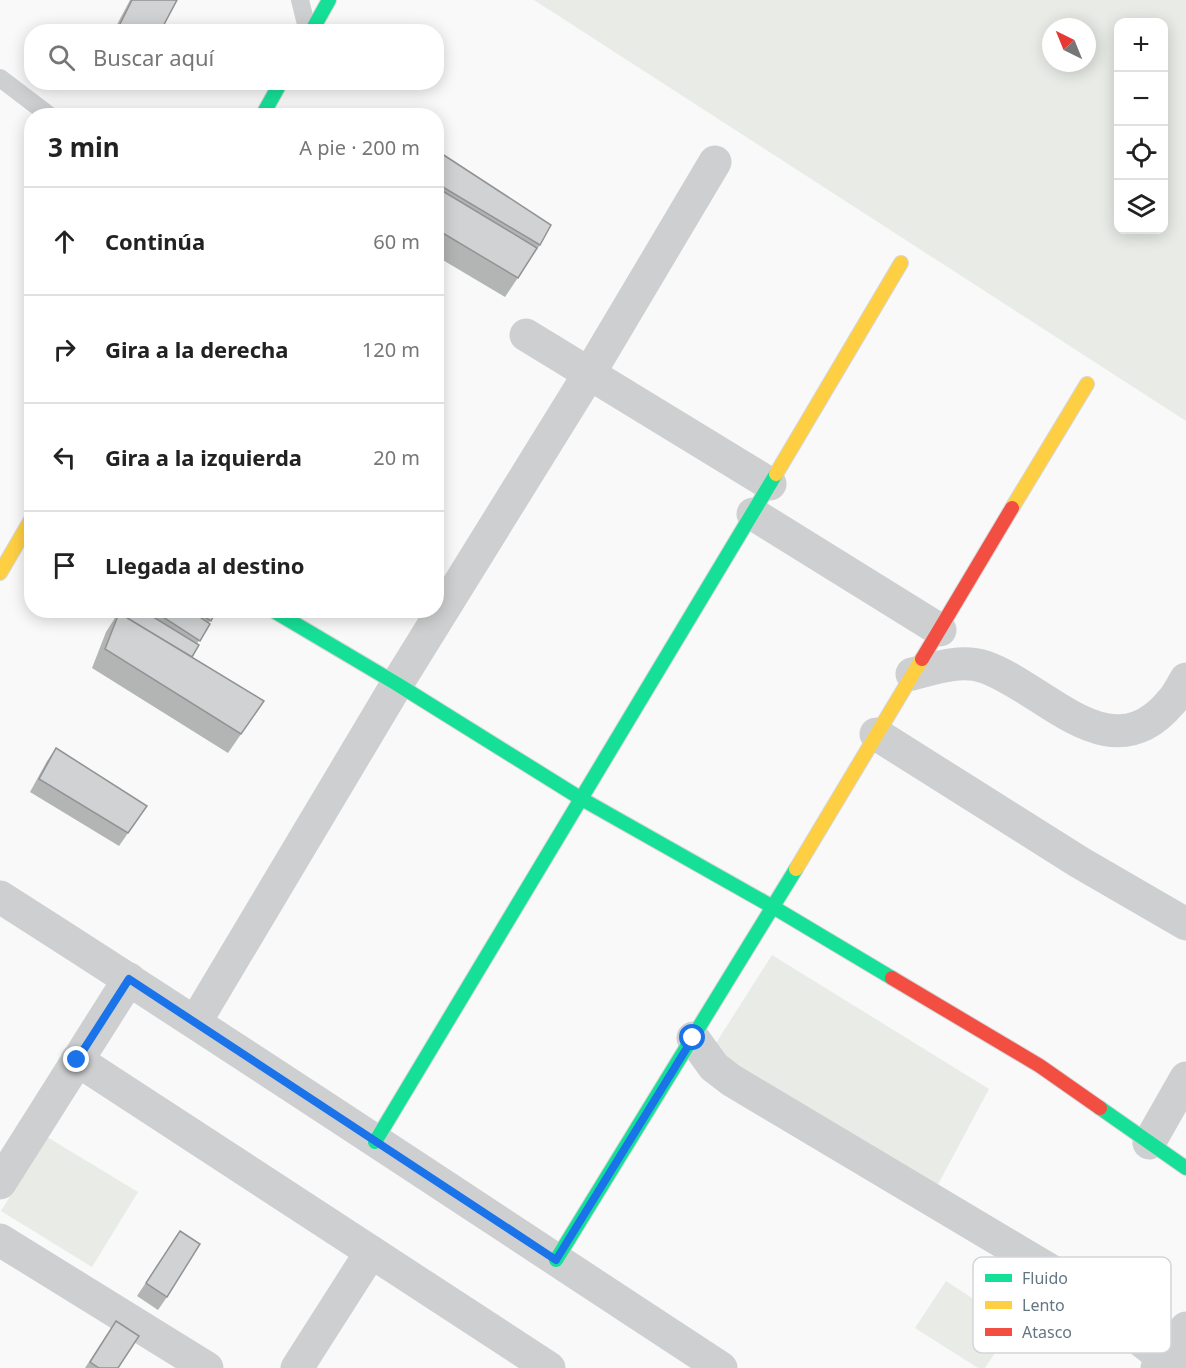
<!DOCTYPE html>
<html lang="es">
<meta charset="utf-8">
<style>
:root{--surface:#fff;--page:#f2f2f2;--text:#222;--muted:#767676;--line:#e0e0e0}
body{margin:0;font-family:"Noto Sans",sans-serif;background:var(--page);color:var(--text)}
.controls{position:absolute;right:18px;top:18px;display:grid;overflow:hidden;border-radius:12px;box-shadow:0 3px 15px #0003}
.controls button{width:54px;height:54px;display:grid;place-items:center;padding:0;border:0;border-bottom:2px solid var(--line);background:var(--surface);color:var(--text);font:30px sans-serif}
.compass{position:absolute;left:1042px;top:18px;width:54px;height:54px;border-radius:50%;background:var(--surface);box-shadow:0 3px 15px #0003;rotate:317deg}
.stop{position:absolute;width:18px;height:18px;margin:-14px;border:4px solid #1a73e8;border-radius:50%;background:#fff}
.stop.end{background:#1a73e8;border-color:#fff;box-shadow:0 2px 6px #0008}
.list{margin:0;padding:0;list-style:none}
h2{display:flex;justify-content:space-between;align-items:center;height:78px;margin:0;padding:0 24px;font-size:26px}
h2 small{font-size:20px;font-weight:400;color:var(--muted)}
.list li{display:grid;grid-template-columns:39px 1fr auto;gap:18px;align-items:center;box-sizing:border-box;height:108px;padding:0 24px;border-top:2px solid var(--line)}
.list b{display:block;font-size:22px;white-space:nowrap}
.list em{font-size:20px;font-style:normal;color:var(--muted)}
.icon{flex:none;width:33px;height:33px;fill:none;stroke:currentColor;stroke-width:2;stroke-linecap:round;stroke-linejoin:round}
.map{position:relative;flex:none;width:1186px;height:1368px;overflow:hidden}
.search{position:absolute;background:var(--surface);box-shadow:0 3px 15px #0003;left:24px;top:24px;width:420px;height:66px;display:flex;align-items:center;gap:15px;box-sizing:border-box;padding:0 21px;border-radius:24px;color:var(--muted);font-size:22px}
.panel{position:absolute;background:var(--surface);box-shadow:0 3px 15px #0003;left:24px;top:108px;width:420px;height:510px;border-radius:24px}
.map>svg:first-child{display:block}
.green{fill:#e8ebe6;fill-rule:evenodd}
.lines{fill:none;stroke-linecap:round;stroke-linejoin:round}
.fast-casing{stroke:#d5d6d7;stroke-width:16}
.slow-casing{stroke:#d5d6d7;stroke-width:16}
.jam-casing{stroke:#d5d6d7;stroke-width:16}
.lane{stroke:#cecfd0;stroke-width:18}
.street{stroke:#cecfd0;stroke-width:33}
.fast{stroke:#16e098;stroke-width:14}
.slow{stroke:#ffcf43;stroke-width:14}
.jam{stroke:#f24e42;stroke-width:14}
.wall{fill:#b3b5b5}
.building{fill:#d0d2d3;stroke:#929394;stroke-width:1.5}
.route{stroke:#1a73e8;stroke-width:8}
.key{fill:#fff;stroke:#d1d6da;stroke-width:1.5}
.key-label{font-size:16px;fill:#657683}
</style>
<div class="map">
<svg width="1186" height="1368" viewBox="0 0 1186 1368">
<rect width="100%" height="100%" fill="#f9f9f9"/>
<g class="green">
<path d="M534,0H1186V421ZM1118,22H1164V230H1118ZM1051,27H1087V63H1051Z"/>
<path d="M772,955L989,1089L934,1192L709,1054Z"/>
<path d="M47,1137L138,1192L92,1267L1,1211Z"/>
<path d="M946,1281L1013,1325L985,1368H978L915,1328Z"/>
</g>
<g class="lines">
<defs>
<g id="fast">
<path d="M311,32L329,0"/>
<path d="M262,116L281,82"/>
<path d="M272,610L397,684L580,798L773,907L892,978"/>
<path d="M1100,1108L1186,1168"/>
<path d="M375,1142L776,474"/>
<path d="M556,1260L796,869"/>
</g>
<g id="slow">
<path d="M776,474L901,263"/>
<path d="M1012,508L1087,384"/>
<path d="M0,573L32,518"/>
<path d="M796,869L922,659"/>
</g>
<g id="jam">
<path d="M922,659L1012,508"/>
<path d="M892,978L1040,1066L1100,1108"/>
</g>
</defs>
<use href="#fast" class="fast-casing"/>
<use href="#slow" class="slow-casing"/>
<use href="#jam" class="jam-casing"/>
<g class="lane">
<path d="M300,0L308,32"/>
<path d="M0,78L50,116"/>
</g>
<g class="street">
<path d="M526,335L770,484"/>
<path d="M753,514L940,630"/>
<path d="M912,674C935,668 961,659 985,667C1047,689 1110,775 1171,702C1177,696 1181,687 1186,679"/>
<path d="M876,734L1079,862L1186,924"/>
<path d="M0,897C242,1051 481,1211 721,1368"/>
<path d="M196,1021L397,684L589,374L715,162"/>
<path d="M693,1038L714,1067L731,1080L1058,1275L1176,1368"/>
<path d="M77,1060L549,1368"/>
<path d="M1149,1143L1186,1078"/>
<path d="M0,1183L129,979"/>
<path d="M0,1240L207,1368"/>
<path d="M297,1368L371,1252"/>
<path d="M1157,1368L1186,1328"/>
</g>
<use href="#fast" class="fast"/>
<use href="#slow" class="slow"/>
<use href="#jam" class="jam"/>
</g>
<g class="wall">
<path d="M130,0H177L160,32H113Z"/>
<path d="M436,150L540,245L505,297L436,256Z"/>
<path d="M120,610H216L197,644L192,657L264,701L228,753L92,668L106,632Z"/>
<path d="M56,748L147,806L119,846L30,792L47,761Z"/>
<path d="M180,1231L167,1297L158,1310L137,1296Z"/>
<path d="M107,1334L118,1368H85Z"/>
</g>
<g class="building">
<path d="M132,0H177L160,32H116Z"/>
<path d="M436,150L551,225L540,245L436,183Z"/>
<path d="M436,187L537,248L518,278L436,229Z"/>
<path d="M122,610H142L199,645L192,657L120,614Z"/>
<path d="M152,610H189L210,624L200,641Z"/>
<path d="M194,610H216L211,621Z"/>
<path d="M119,613L264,701L241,734L105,649Z"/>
<path d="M56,748L147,806L128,833L39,779Z"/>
<path d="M180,1231L200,1244L167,1297L146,1283Z"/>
<path d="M116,1321L139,1336L118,1368H99L90,1362Z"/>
</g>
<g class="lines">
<path class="route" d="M77,1060L129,979L556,1260L693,1038"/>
</g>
<rect x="973" y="1257" width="198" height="96" rx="9" class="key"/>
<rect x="985" y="1274" width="27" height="8" fill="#16e098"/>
<rect x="985" y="1301" width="27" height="8" fill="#ffcf43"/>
<rect x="985" y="1328" width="27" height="8" fill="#f24e42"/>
<g class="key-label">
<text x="1022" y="1284">Fluido</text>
<text x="1022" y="1311">Lento</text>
<text x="1022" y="1338">Atasco</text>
</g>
</svg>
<div class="controls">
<button>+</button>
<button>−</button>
<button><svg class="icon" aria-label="locate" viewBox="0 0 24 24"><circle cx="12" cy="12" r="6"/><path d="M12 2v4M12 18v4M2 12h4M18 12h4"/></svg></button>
<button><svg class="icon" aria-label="layers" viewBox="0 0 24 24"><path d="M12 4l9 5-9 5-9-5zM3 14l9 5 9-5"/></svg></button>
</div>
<svg class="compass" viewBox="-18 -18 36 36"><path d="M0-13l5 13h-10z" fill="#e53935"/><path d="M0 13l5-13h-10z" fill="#767676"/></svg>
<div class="stop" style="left:693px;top:1038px"></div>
<div class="stop end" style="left:77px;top:1060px"></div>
<div class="search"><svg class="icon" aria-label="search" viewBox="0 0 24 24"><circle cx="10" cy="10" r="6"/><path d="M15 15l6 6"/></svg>Buscar aquí</div>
<section class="panel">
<h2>3 min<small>A pie · 200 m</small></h2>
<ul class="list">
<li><svg class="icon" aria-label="ahead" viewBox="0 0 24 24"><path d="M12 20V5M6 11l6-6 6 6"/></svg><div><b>Continúa</b></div><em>60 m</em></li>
<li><svg class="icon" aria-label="right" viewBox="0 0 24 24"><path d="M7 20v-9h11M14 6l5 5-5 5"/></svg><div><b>Gira a la derecha</b></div><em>120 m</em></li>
<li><svg class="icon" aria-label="left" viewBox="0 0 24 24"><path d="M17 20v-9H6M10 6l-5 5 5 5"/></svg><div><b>Gira a la izquierda</b></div><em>20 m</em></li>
<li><svg class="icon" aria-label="arrive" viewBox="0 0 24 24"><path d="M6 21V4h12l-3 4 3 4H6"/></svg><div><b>Llegada al destino</b></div></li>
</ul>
</section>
</div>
